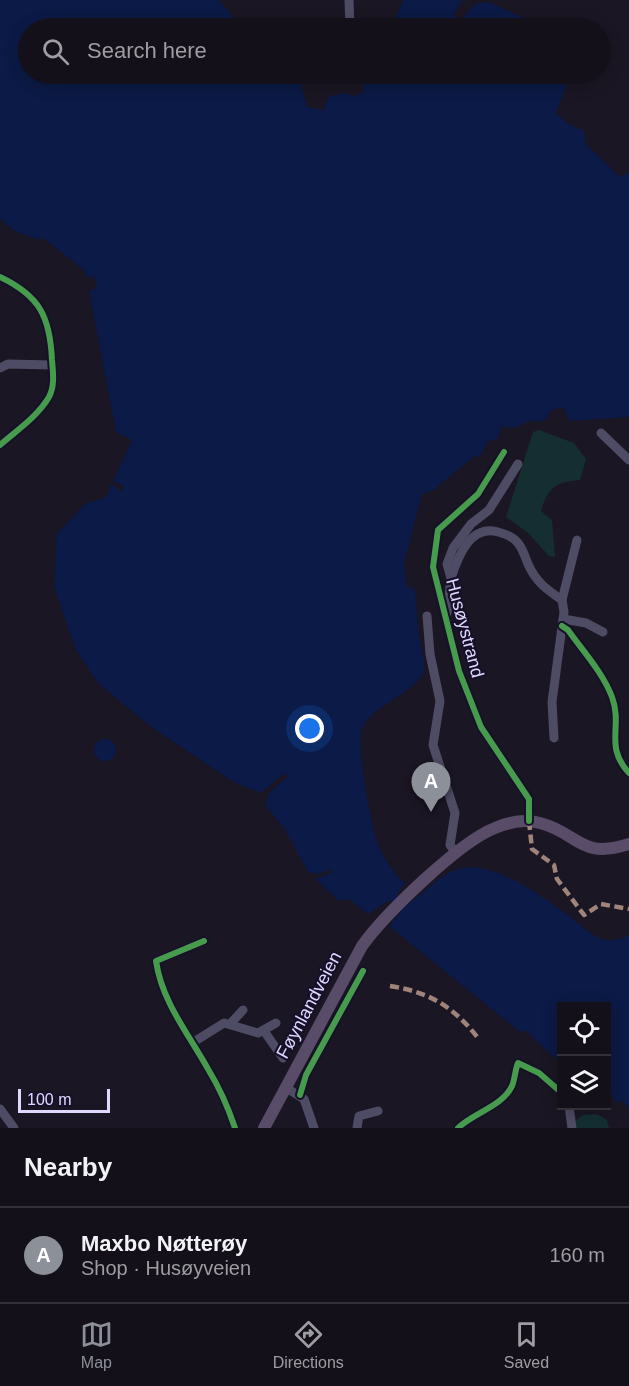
<!DOCTYPE html>
<meta charset="utf-8">
<style>
:root{--surface:#14101a;--page:#1d1923;--text:#f1f3f6;--muted:#9d9da2;--line:#333039;--accent:#8c9099}
body{margin:0;font-family:Arial,sans-serif;background:var(--page);color:var(--text)}
.controls{position:absolute;right:18px;bottom:18px;display:grid;overflow:hidden;border-radius:0px;box-shadow:0 3px 15px #0003}
.controls button{width:54px;height:54px;display:grid;place-items:center;padding:0;border:0;border-bottom:2px solid var(--line);background:var(--surface);color:var(--text);font:30px sans-serif}
.scale{position:absolute;left:18px;bottom:15px;width:92px;box-sizing:border-box;padding-left:6px;border:3px solid #e0d8ff;border-top:0;font-size:16px;line-height:21px;white-space:nowrap;color:#e0d8ff;-webkit-text-stroke:4px #171029;paint-order:stroke}
.you{position:absolute;left:310px;top:729px;width:21px;height:21px;margin:-15px;border:4px solid #fff;border-radius:50%;background:#1a73e8;box-shadow:0 0 0 9px #1a73e833}
.badge{display:grid;place-items:center;width:39px;height:39px;border-radius:50%;background:var(--accent);color:#fff;font-size:20px;font-weight:700}
.pin{position:absolute;translate:-50% -50px;filter:drop-shadow(0 2px 3px #0008)}
.pin::after{content:'';position:absolute;top:32px;width:21px;height:18px;background:inherit;clip-path:polygon(0 0,100% 0,50% 100%)}
.list{margin:0;padding:0;list-style:none}
h2{display:flex;justify-content:space-between;align-items:center;height:78px;margin:0;padding:0 24px;font-size:26px}
h2 small{font-size:20px;font-weight:400;color:var(--muted)}
.list li{display:grid;grid-template-columns:39px 1fr auto;gap:18px;align-items:center;box-sizing:border-box;height:96px;padding:0 24px;border-top:2px solid var(--line)}
.list b{display:block;font-size:22px;white-space:nowrap}
.list p{margin:0;font-size:20px;white-space:nowrap;color:var(--muted)}
.list em{font-size:20px;font-style:normal;color:var(--muted)}
.icon{flex:none;width:33px;height:33px;fill:none;stroke:currentColor;stroke-width:2;stroke-linecap:round;stroke-linejoin:round}
.map{position:relative;flex:none;width:629px;height:1128px;overflow:hidden}
.search{position:absolute;background:var(--surface);box-shadow:0 3px 15px #0003;left:18px;right:18px;top:18px;height:66px;display:flex;align-items:center;gap:15px;box-sizing:border-box;padding:0 21px;border-radius:33px;color:var(--muted);font-size:22px}
.sheet{height:174px;background:var(--surface)}
nav{display:flex;justify-content:space-around;align-items:center;box-sizing:border-box;height:84px;border-top:2px solid var(--line);background:var(--surface);font-size:16px;color:var(--muted)}
nav a{display:grid;justify-items:center;gap:3px}
nav .on{color:var(--accent)}
.map>svg:first-child{display:block}
.green{fill:#142e32}
.water{fill:#0b1a46}
.lines{fill:none;stroke-linecap:round;stroke-linejoin:round}
.minor{stroke:#4e4b64;stroke-width:9}
.major{stroke:#584c69;stroke-width:12}
.quiet{stroke:#a18479;stroke-width:4.5;stroke-dasharray:9 4.5;stroke-linecap:butt}
.cycleway-casing{stroke:#171029;stroke-width:10}
.cycleway{stroke:#469c4c;stroke-width:6}
.labels{text-anchor:middle;stroke-width:4.5;stroke-linejoin:round;paint-order:stroke}
.street-label{font-size:18px;fill:#e0d8ff;stroke:#171029}
</style>
<div class="map">
<svg width="629" height="1128" viewBox="0 0 629 1128">
<rect width="100%" height="100%" fill="#1a1623"/>
<g class="green">
<path d="M539,430L574,443L586,459L580,480C556,482 548,487 541,511L552,520L555,557L549,556L527,532L506,517L533,432Z"/>
<path d="M597,1114L607,1120L609,1128H573L572,1123L583,1115Z"/>
</g>
<g class="water">
<path d="M0,0H219L242,28H28V74H292L300,79L307,107L324,110L328,97L343,93L356,96L364,91L362,77L367,74H571L556,113L567,123L584,131L586,144L620,177L629,172V417L570,421L563,407L550,411L547,419C541,422 539,421 532,421C518,423 520,432 502,426L498,439L488,441L479,458L476,455L437,487V489L422,494L404,563L407,587L415,589C417,613 418,633 423,656C424,662 426,668 423,674C410,696 371,706 362,729C356,745 371,824 377,842C383,857 393,873 405,883L397,894L406,905C425,894 437,876 458,869C491,859 540,895 565,913C585,927 601,951 629,935V1109L623,1100L618,1103L607,1091L606,1006H562L561,1064L525,1030L520,1032L389,926L401,911L390,900L368,914L349,899L339,901L316,879L333,872L331,869L319,874L308,872L284,828L265,805L269,793L287,777L284,773L261,793L232,781L150,726L98,683L75,648L54,587L57,534L85,504L106,497L111,484L122,492L124,486L113,481L132,440L116,432L89,290L97,288L94,276L86,277L85,271L42,237L39,240L15,231L0,219Z"/>
<path d="M403,0H462L453,16L462,19L475,4L489,2L547,28H392Z"/>
<circle cx="105" cy="750" r="11"/>
</g>
<g class="lines">
<g class="minor">
<path d="M349,0L350,28"/>
<path d="M0,277C40,296 50,317 52,360C53,372 55,386 49,397C38,416 16,431 0,445"/>
<path d="M0,368L8,364L53,365"/>
<path d="M601,433L629,460"/>
<path d="M504,452L478,494L438,530L433,567L459,671L481,727L529,799V821"/>
<path d="M451,578C458,557 470,524 498,532C506,534 513,537 518,543C523,549 525,557 528,564C536,582 546,589 562,600L564,612L552,702L554,738"/>
<path d="M562,600L577,540"/>
<path d="M447,613L451,578L447,564L453,548L471,524L489,510L518,464"/>
<path d="M427,616L430,654L440,701L433,745L455,813L450,845L456,853"/>
<path d="M563,619L586,623L603,632"/>
<path d="M562,626L568,630C583,651 603,673 612,697C623,727 604,746 629,773"/>
<path d="M204,941L156,961C162,1002 188,1033 208,1069C219,1087 228,1107 235,1128"/>
<path d="M231,1023L243,1010"/>
<path d="M264,1031L283,1058"/>
<path d="M192,1043L224,1023L258,1033L276,1023"/>
<path d="M285,1087L304,1099L314,1128"/>
<path d="M300,1095L306,1075L363,971"/>
<path d="M569,1106L572,1128"/>
<path d="M0,1109L14,1128"/>
<path d="M357,1128L359,1116L378,1111"/>
<path d="M458,1128C473,1113 503,1106 512,1086C515,1079 515,1070 518,1063L539,1073L562,1093"/>
</g>
<path class="major" d="M264,1128L362,946C385,914 459,842 495,828C509,822 525,819 540,823C579,833 580,860 629,844"/>
<g class="quiet">
<path d="M529,821L532,849L554,865L557,879L584,915L601,904L629,909"/>
<path d="M390,986C429,992 453,1006 478,1038"/>
</g>
<defs>
<g id="cycleway">
<path d="M0,277C40,296 50,317 52,360C53,372 55,386 49,397C38,416 16,431 0,445"/>
<path d="M504,452L478,494L438,530L433,567L459,671L481,727L529,799V821"/>
<path d="M562,626L568,630C583,651 603,673 612,697C623,727 604,746 629,773"/>
<path d="M204,941L156,961C162,1002 188,1033 208,1069C219,1087 228,1107 235,1128"/>
<path d="M300,1095L306,1075L363,971"/>
<path d="M458,1128C473,1113 503,1106 512,1086C515,1079 515,1070 518,1063L539,1073L562,1093"/>
</g>
</defs>
<use href="#cycleway" class="cycleway-casing"/>
<use href="#cycleway" class="cycleway"/>
</g>
<g class="labels">
<g class="street-label">
<text transform="translate(465 628) rotate(75)" y="6">Husøystrand</text>
<text transform="translate(309 1005) rotate(-62)" y="6">Føynlandveien</text>
</g>
</g>
</svg>
<div class="controls">
<button><svg class="icon" aria-label="locate" viewBox="0 0 24 24"><circle cx="12" cy="12" r="6"/><path d="M12 2v4M12 18v4M2 12h4M18 12h4"/></svg></button>
<button><svg class="icon" aria-label="layers" viewBox="0 0 24 24"><path d="M12 4l9 5-9 5-9-5zM3 14l9 5 9-5"/></svg></button>
</div>
<div class="scale">100 m</div>
<div class="you"></div>
<div class="pin badge" style="left:431px;top:812px">A</div>
<div class="search"><svg class="icon" aria-label="search" viewBox="0 0 24 24"><circle cx="10" cy="10" r="6"/><path d="M15 15l6 6"/></svg>Search here</div>
</div>
<section class="sheet">
<h2>Nearby<small></small></h2>
<ul class="list">
<li><span class="badge">A</span><div><b>Maxbo Nøtterøy</b><p>Shop · Husøyveien</p></div><em>160 m</em></li>
</ul>
</section>
<nav>
<a class="on"><svg class="icon" aria-label="map" viewBox="0 0 24 24"><path d="M3 6l6-2 6 2 6-2v14l-6 2-6-2-6 2zM9 4v14M15 6v14"/></svg>Map</a>
<a><svg class="icon" aria-label="directions" viewBox="0 0 24 24"><path d="M12 3l9 9-9 9-9-9zM9 14v-3h6M13 9l2 2-2 2"/></svg>Directions</a>
<a><svg class="icon" aria-label="saved" viewBox="0 0 24 24"><path d="M7 4h10v16l-5-4-5 4z"/></svg>Saved</a>
</nav>
